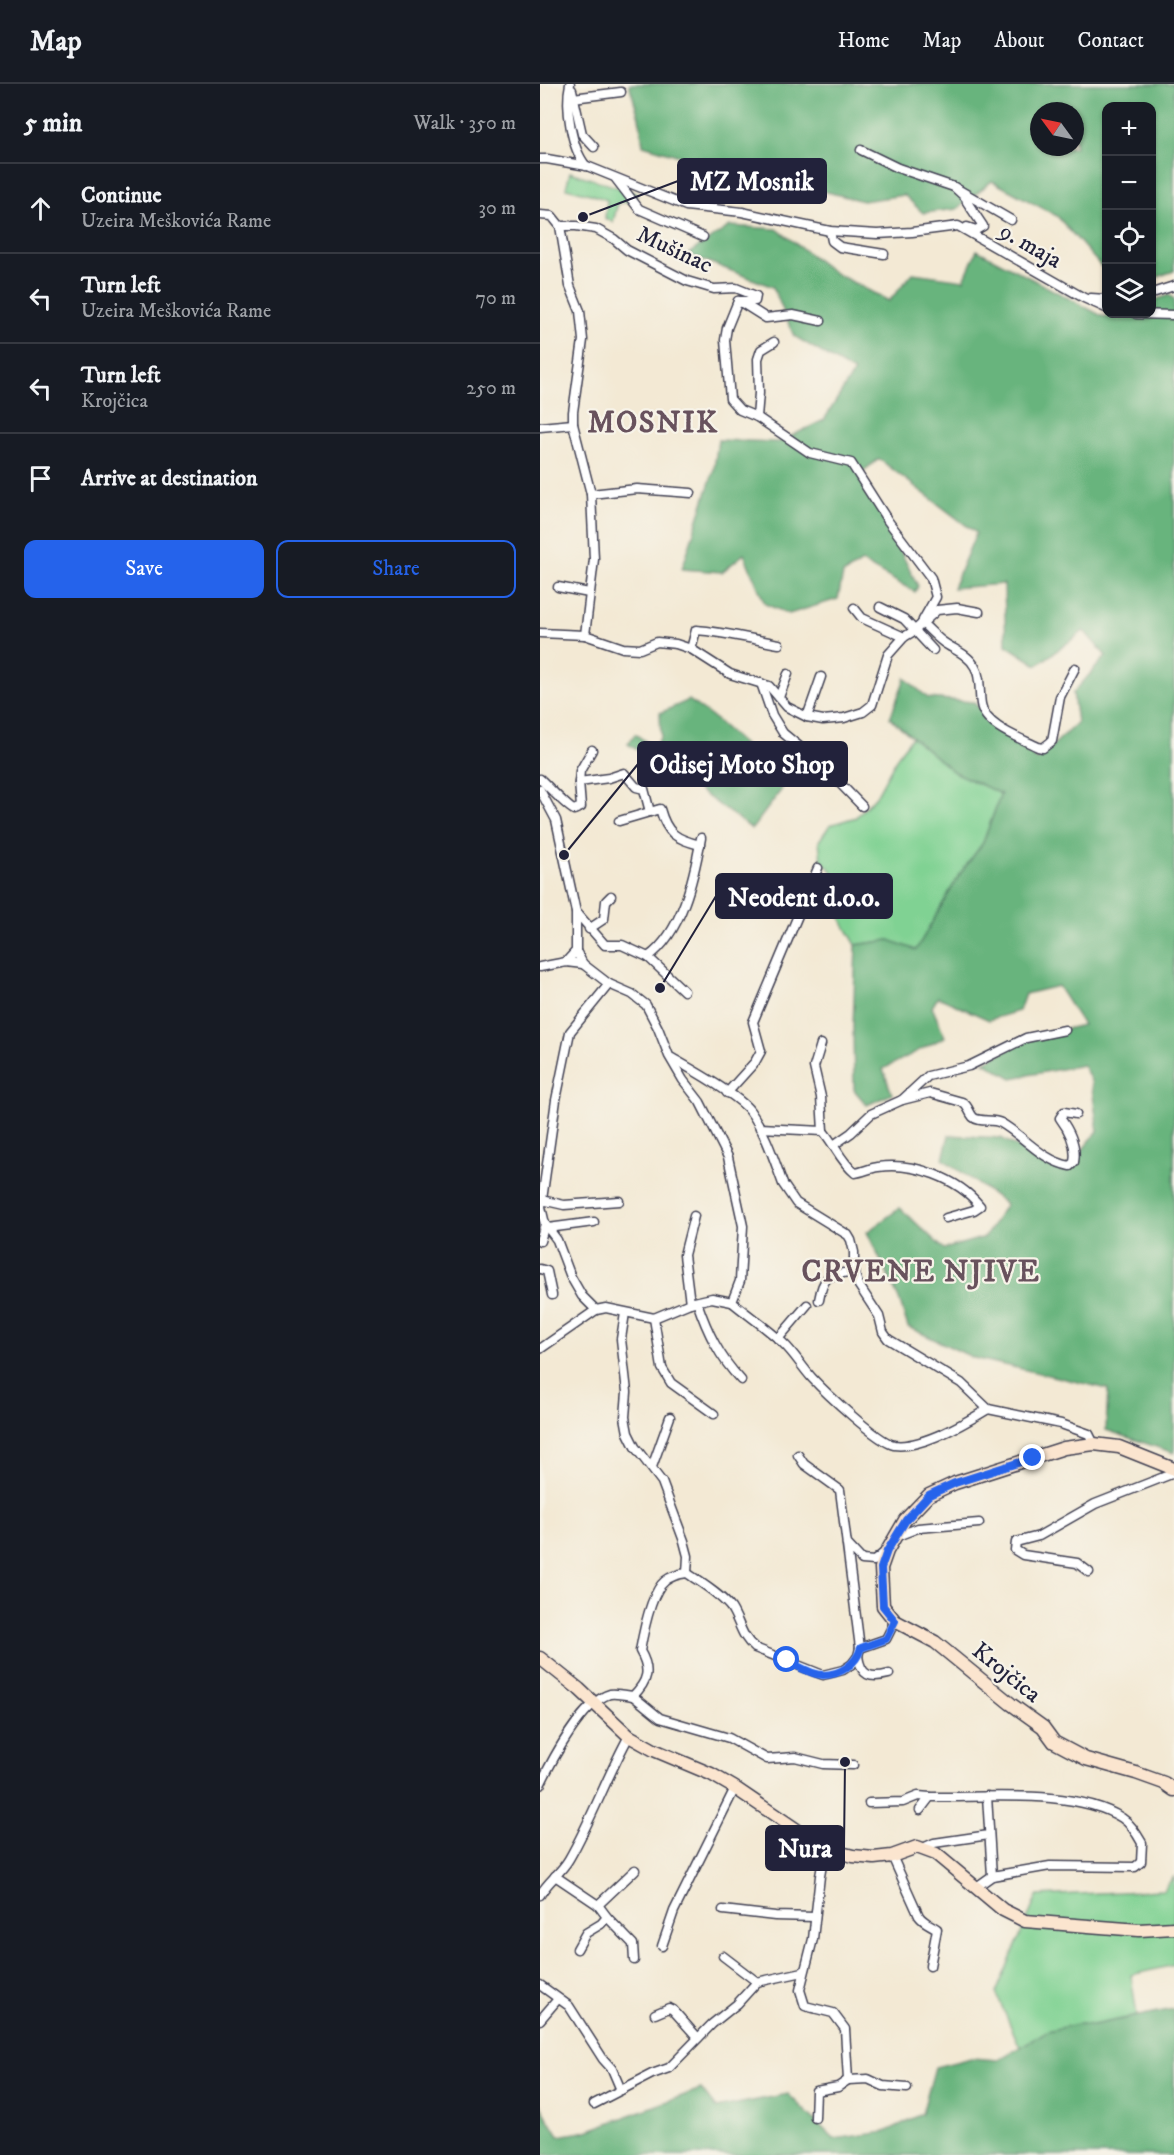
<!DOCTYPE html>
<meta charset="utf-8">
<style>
:root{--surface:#171b24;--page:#242831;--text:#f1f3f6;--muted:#9ea1a6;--line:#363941;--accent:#2563eb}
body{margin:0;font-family:"IM FELL DW Pica",serif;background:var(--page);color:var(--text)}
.controls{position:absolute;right:18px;top:18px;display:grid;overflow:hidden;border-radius:12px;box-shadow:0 2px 4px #0004}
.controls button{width:54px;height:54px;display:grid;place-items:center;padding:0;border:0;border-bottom:2px solid var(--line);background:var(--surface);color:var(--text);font:30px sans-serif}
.compass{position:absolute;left:490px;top:18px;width:54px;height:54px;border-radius:50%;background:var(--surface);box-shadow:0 2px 4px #0004;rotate:303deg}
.stop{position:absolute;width:18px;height:18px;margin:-14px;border:4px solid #2563eb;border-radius:50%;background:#fff}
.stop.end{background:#2563eb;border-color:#fff;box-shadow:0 2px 6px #0008}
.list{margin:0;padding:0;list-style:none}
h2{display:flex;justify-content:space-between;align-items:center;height:78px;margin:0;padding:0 24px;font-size:26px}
h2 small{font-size:20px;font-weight:400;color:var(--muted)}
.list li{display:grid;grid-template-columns:39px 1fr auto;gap:18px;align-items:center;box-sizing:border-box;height:90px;padding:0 24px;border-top:2px solid var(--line)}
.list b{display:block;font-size:22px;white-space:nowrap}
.list p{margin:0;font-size:20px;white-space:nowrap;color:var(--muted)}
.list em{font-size:20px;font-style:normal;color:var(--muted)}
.actions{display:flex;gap:12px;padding:18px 24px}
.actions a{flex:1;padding:14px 0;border:2px solid var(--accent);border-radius:12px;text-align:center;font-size:21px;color:var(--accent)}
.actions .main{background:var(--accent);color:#fff}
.icon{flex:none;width:33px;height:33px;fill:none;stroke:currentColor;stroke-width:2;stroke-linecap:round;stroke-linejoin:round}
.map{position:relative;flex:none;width:634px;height:2071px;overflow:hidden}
header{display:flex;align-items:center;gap:36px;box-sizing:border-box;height:84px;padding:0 30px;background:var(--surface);border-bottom:2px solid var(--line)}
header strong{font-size:28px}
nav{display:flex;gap:33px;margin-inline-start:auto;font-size:21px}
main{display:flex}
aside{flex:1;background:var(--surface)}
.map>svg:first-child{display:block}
.green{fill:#80d293;stroke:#517a67;stroke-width:1.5}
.forest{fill:#68b47d;stroke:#456b5c;stroke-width:1.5;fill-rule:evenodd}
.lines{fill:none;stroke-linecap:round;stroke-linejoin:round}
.street-casing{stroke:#414052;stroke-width:11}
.secondary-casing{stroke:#414052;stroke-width:15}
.street{stroke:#fff;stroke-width:8}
.secondary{stroke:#fbe5cf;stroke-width:12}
.route{stroke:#2563eb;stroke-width:8}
.labels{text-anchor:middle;stroke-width:4.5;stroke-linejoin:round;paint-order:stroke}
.street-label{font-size:24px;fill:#22223b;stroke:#f7f3e8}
.district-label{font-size:30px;font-weight:bold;letter-spacing:1.5px;fill:#68525d;stroke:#f7f3e8}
.leader{fill:none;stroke:#22223b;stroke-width:2}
.callout-dot{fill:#22223b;stroke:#f7f3e8;stroke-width:2}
.callout{fill:#22223b;stroke:#22223b;stroke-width:2}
.callout-label{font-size:26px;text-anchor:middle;font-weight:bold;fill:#fff}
</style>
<header>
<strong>Map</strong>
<nav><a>Home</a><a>Map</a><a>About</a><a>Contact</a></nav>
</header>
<main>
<aside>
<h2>5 min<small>Walk · 350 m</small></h2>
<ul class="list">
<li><svg class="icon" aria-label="ahead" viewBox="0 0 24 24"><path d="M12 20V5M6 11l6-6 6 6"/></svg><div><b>Continue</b><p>Uzeira Meškovića Rame</p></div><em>30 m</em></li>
<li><svg class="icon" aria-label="left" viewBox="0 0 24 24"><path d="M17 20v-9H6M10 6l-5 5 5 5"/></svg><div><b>Turn left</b><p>Uzeira Meškovića Rame</p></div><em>70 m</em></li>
<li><svg class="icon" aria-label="left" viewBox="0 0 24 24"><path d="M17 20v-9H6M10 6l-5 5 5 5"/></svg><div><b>Turn left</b><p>Krojčica</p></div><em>250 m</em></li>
<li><svg class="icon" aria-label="arrive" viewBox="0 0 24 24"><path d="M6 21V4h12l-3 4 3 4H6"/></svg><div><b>Arrive at destination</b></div></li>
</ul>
<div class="actions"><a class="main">Save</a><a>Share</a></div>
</aside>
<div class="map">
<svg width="634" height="2071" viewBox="0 0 634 2071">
<rect width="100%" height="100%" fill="#f7f3e8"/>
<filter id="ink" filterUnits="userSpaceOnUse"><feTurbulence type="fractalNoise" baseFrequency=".0167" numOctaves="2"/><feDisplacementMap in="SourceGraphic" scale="12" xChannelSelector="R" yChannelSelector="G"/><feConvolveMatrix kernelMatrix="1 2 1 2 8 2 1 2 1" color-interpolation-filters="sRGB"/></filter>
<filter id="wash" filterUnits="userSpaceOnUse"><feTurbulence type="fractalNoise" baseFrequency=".008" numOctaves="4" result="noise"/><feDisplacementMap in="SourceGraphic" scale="24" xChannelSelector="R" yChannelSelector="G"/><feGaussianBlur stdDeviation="1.35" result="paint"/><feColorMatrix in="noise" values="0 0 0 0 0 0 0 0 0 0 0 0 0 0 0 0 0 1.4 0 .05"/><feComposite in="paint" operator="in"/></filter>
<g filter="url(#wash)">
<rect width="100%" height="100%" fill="#f3e9d4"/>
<g class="green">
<path d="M30,88L98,110L92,117L78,119L73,138L65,134L67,116L50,110L26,104Z"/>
<path d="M372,653L414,688L461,709L443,759L420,790L376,867L349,856L316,861L298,830L309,805L281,776L279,757L290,741L316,733L336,712L359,670Z"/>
<path d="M634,1793V1881L591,1891L597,1932L553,1941L537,1940L508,1947L480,1963L456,1909L497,1812L623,1806Z"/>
</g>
<g class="forest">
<path d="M89,0H634V187L612,195V22H566V188L517,132L452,97L417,125L383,129L364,111L323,117L279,106L271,87L143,73L103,61L99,33ZM499,27H535V63H499Z"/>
<path d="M190,142L237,145L293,188L349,217L373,189L424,196L437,166L564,233L574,230H612V217L629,211L634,215V1369L566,1346L568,1305L434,1274L368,1243L359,1215L327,1148L360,1124L404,1165L445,1153L466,1120L403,1075L409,1051L461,1054L524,1088L558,1047L551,997L543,981L472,994L444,978L491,953L543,941L518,902L485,910L479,927L449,936L398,913L392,923L405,953L343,985L352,1010L327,1021L314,1006L313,942L316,861L349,856L376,866L420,790L443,759L461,710L414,688L350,634L365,594L388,614L433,618L497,676L537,639L533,609L566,572L544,547L497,581L466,561L464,500L413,504L436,449L339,375L321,389L378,502L375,508L322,478L303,490L298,515L249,530L225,520L204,470L182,488L142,485L174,385L178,356L239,358L284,336L314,288L254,252L233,203L148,170Z"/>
<path d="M149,616L176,636L223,678L242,705L212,745L153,702L88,660L95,650L114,663L121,653L120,629Z"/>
<path d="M634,1925V2071H0V2021L19,2052L47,2047L161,2005L176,2024L248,2010L294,2055L345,2048L382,2030L395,1983L431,1974L458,1976L507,1947L537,1940L553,1941Z"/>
</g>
</g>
<g filter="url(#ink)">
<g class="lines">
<defs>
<g id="street">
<path d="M30,0C25,22 31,64 46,82"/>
<path d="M32,6L42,50L54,63"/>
<path d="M33,14L81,8"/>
<path d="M321,66L358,84L414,103"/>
<path d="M0,75H7L47,82L146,122L202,128L290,147L337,150L372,148L418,142L544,214L566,224"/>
<path d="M76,95L99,125L163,153"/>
<path d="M0,131L12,132L20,142L30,202L40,227L43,256L33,328V340L51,410L54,475L45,551"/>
<path d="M20,142H36L56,145L74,155L87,166L147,197L174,205L196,204L216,212L215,217H198"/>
<path d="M427,143L436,146L443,142L427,118L426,114L414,103L471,136"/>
<path d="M290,147L292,157L300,163L344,170"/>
<path d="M612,209L634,202"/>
<path d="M551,214L566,215"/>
<path d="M198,217L187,244L185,256L190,315L200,326L217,333L270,369L311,379L348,437L391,494L396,513L383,536"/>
<path d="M199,217L226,234L253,231L281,237"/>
<path d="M596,230L634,231"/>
<path d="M217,333L219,309L218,275L221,266L234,258"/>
<path d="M0,343L33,340"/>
<path d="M51,410L97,405L151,409"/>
<path d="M18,503L49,509"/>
<path d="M340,523L364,535L393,566"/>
<path d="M314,524L322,534L364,553"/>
<path d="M382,539C389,545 395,552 403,558C414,566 428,570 435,583C441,593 439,608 441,620C444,642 480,654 498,663L503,664L512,657L520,613L535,584"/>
<path d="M0,549L45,551L83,564L100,565L117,558L136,560L151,565L190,590L229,602L247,623L267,633L283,636L304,634L323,628L332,621L348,571L364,553L374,547L397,526L417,524L439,528"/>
<path d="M151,565L156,546C184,548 211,555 239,560"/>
<path d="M221,599L232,631L243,649L283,682L322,722"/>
<path d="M239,613L248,590"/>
<path d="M267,633L281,593"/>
<path d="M52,666L40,687L39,698L69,694L84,689L96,703L104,705L110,728"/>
<path d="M0,695C8,702 28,724 34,726L41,723L39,698"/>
<path d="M0,706L16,736L36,828V867L26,878"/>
<path d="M79,737L120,725C127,750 136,755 160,761"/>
<path d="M36,828L65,861H82L108,873C142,849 154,793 161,754"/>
<path d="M49,845L64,835L66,817L71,812"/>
<path d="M36,867L43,880L69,900L92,910L106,921L118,944L129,972L143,996L160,1018L188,1073L203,1142L200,1197L192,1218C209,1232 227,1244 243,1259C254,1269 262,1283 272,1294C285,1308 338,1358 354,1361C380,1365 427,1338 448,1325"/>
<path d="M108,873L144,907"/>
<path d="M0,883L26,878L43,880"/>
<path d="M281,960L274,983L281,1013L283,1047"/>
<path d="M132,974C151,985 198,1011 210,1027C226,1049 234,1076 243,1100L256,1119L308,1151L311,1156L314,1168V1187L318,1200L339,1232L343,1248L348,1255L421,1299L448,1325"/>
<path d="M187,1009L215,978L221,967L213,938L278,784"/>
<path d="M362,1016L390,1009L422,1018C429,1022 428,1027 433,1033C439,1039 453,1034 461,1039C484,1052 502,1077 530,1082L534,1078C537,1062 529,1046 520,1034L524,1028L536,1030"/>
<path d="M220,1044L283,1047C295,1061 301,1078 315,1089C323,1088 330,1084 338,1083C373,1078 418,1094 440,1122L434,1126L406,1134"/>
<path d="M295,1060L311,1049L331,1030L362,1016L388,992L429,982L486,954L525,946"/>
<path d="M2,1116L24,1121L79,1117"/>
<path d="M8,1144L54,1138"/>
<path d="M0,1157L5,1140"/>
<path d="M0,1185L7,1187L12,1211"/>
<path d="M279,1216C284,1188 290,1192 314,1187"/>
<path d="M157,1218C167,1247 179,1273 201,1296"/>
<path d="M150,1219L144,1171L154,1132"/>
<path d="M56,1226L42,1212L31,1193L17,1156L5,1140L1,1123L16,1016L30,948L69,900"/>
<path d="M85,1229L81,1255L87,1308L85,1333L88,1349L95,1363L122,1398L144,1457L148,1472L147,1489"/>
<path d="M114,1234L122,1284L131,1299L174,1330"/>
<path d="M238,1255L267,1221"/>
<path d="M0,1265L56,1226L66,1224L114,1234L150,1219L172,1214L192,1218"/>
<path d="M448,1325L521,1340L549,1350L554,1360"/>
<path d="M112,1383L130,1333"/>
<path d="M355,1453L378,1444L439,1439"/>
<path d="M307,1460L322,1476L334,1477L346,1467"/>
<path d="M549,1488L537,1479L483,1471L475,1466L476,1458L499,1452L555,1420L634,1389"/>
<path d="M320,1564L346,1555L355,1537"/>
<path d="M318,1572C321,1592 330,1595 349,1590"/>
<path d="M93,1612L120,1634L189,1654L227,1675L255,1673L283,1680L313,1681"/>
<path d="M0,1701C12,1676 42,1618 70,1610C76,1609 86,1611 93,1612C108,1597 111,1586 100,1567C103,1550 111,1508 125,1497C131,1492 139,1490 147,1489C161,1499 180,1510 191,1524C200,1538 201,1553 215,1564L283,1591L303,1586L312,1580L318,1572L320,1564L300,1406L264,1380L258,1371"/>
<path d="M447,1712L452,1792"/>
<path d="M329,1719L363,1718L378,1712L390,1713"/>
<path d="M380,1726L390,1713C444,1714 536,1704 582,1734C590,1739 597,1750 602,1759L601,1778L595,1783L510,1782L452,1792L435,1804"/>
<path d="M383,1764L394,1759L449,1751"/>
<path d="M285,1765L280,1792L273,1855L260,1906L265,1922L293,1929L305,1945L308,1996L328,1995L343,2002L367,2004"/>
<path d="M352,1772L379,1832C384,1839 390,1840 397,1845L390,1882"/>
<path d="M15,1792L58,1821L67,1833L61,1840L46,1849L37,1865"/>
<path d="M0,1811C8,1797 21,1789 29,1775C52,1735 67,1692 89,1652"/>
<path d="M58,1821L95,1786"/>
<path d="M183,1826L235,1832L275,1833"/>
<path d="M67,1833L93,1860L94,1876"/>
<path d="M122,1862L134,1827L195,1704"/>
<path d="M183,1872L217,1898"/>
<path d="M0,1901L29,1922L63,1975L72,1985L81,2006"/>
<path d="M115,1930L129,1924L133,1926L158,1954"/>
<path d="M0,1936L18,1915"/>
<path d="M54,2020L112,1990L129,1984L172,1940L197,1920L217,1898L263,1888"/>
<path d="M275,2034L276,2007L298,2003L308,1996"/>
</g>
<g id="secondary">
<path d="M634,1385L579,1363L554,1360L524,1364L415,1399L389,1411L365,1436L347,1467L341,1484L343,1522L355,1537L395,1558L471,1620L503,1643L514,1658L546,1675L596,1689L624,1699L634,1706"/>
<path d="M0,1574L39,1605L89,1652L114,1666L171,1690L195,1704L285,1765L313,1772L334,1774L352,1772L377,1763L396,1770L463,1826L485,1837L599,1846L634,1844"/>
</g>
</defs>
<use href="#street" class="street-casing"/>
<use href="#secondary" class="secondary-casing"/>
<use href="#street" class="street"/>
<use href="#secondary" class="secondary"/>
</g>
</g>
<g class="lines" filter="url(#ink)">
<path class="route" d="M247,1576C257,1582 272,1591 283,1591C301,1591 316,1580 321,1564L346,1555L355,1537L343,1522L341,1484L347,1467L366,1436L389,1411L415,1399L493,1374"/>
</g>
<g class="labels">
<g class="street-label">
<text transform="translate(491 161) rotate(30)" y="8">9. maja</text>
<text transform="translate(135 165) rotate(25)" y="8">Mušinac</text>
<text transform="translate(467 1588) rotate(39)" y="8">Krojčica</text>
</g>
<g class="district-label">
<text x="113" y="348">MOSNIK</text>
<text x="381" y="1197">CRVENE NJIVE</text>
</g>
</g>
<path class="leader" d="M43 133L138 97M24 771L98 680M120 904L176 812M305 1678L304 1764"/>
<g class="callout-dot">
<circle cx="43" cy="133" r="6"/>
<circle cx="24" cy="771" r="6"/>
<circle cx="120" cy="904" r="6"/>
<circle cx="305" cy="1678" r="6"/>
</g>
<g class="callout">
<rect x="138" y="75" width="148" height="44" rx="6"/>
<rect x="98" y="658" width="209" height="44" rx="6"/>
<rect x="176" y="790" width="176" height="44" rx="6"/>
<rect x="226" y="1742" width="78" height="44" rx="6"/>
</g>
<g class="callout-label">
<text x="212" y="106">MZ Mosnik</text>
<text x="202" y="689">Odisej Moto Shop</text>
<text x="264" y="822">Neodent d.o.o.</text>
<text x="265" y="1773">Nura</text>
</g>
</svg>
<div class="controls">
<button>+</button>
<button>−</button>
<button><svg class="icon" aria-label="locate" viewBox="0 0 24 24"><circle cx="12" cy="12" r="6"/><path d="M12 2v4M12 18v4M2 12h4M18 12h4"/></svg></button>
<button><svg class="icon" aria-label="layers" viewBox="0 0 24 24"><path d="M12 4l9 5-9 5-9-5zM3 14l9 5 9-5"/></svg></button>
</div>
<svg class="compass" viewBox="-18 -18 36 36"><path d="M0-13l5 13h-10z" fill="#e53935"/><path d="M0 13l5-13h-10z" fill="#9ea1a6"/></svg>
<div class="stop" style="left:247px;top:1576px"></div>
<div class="stop end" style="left:493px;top:1374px"></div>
</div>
</main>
